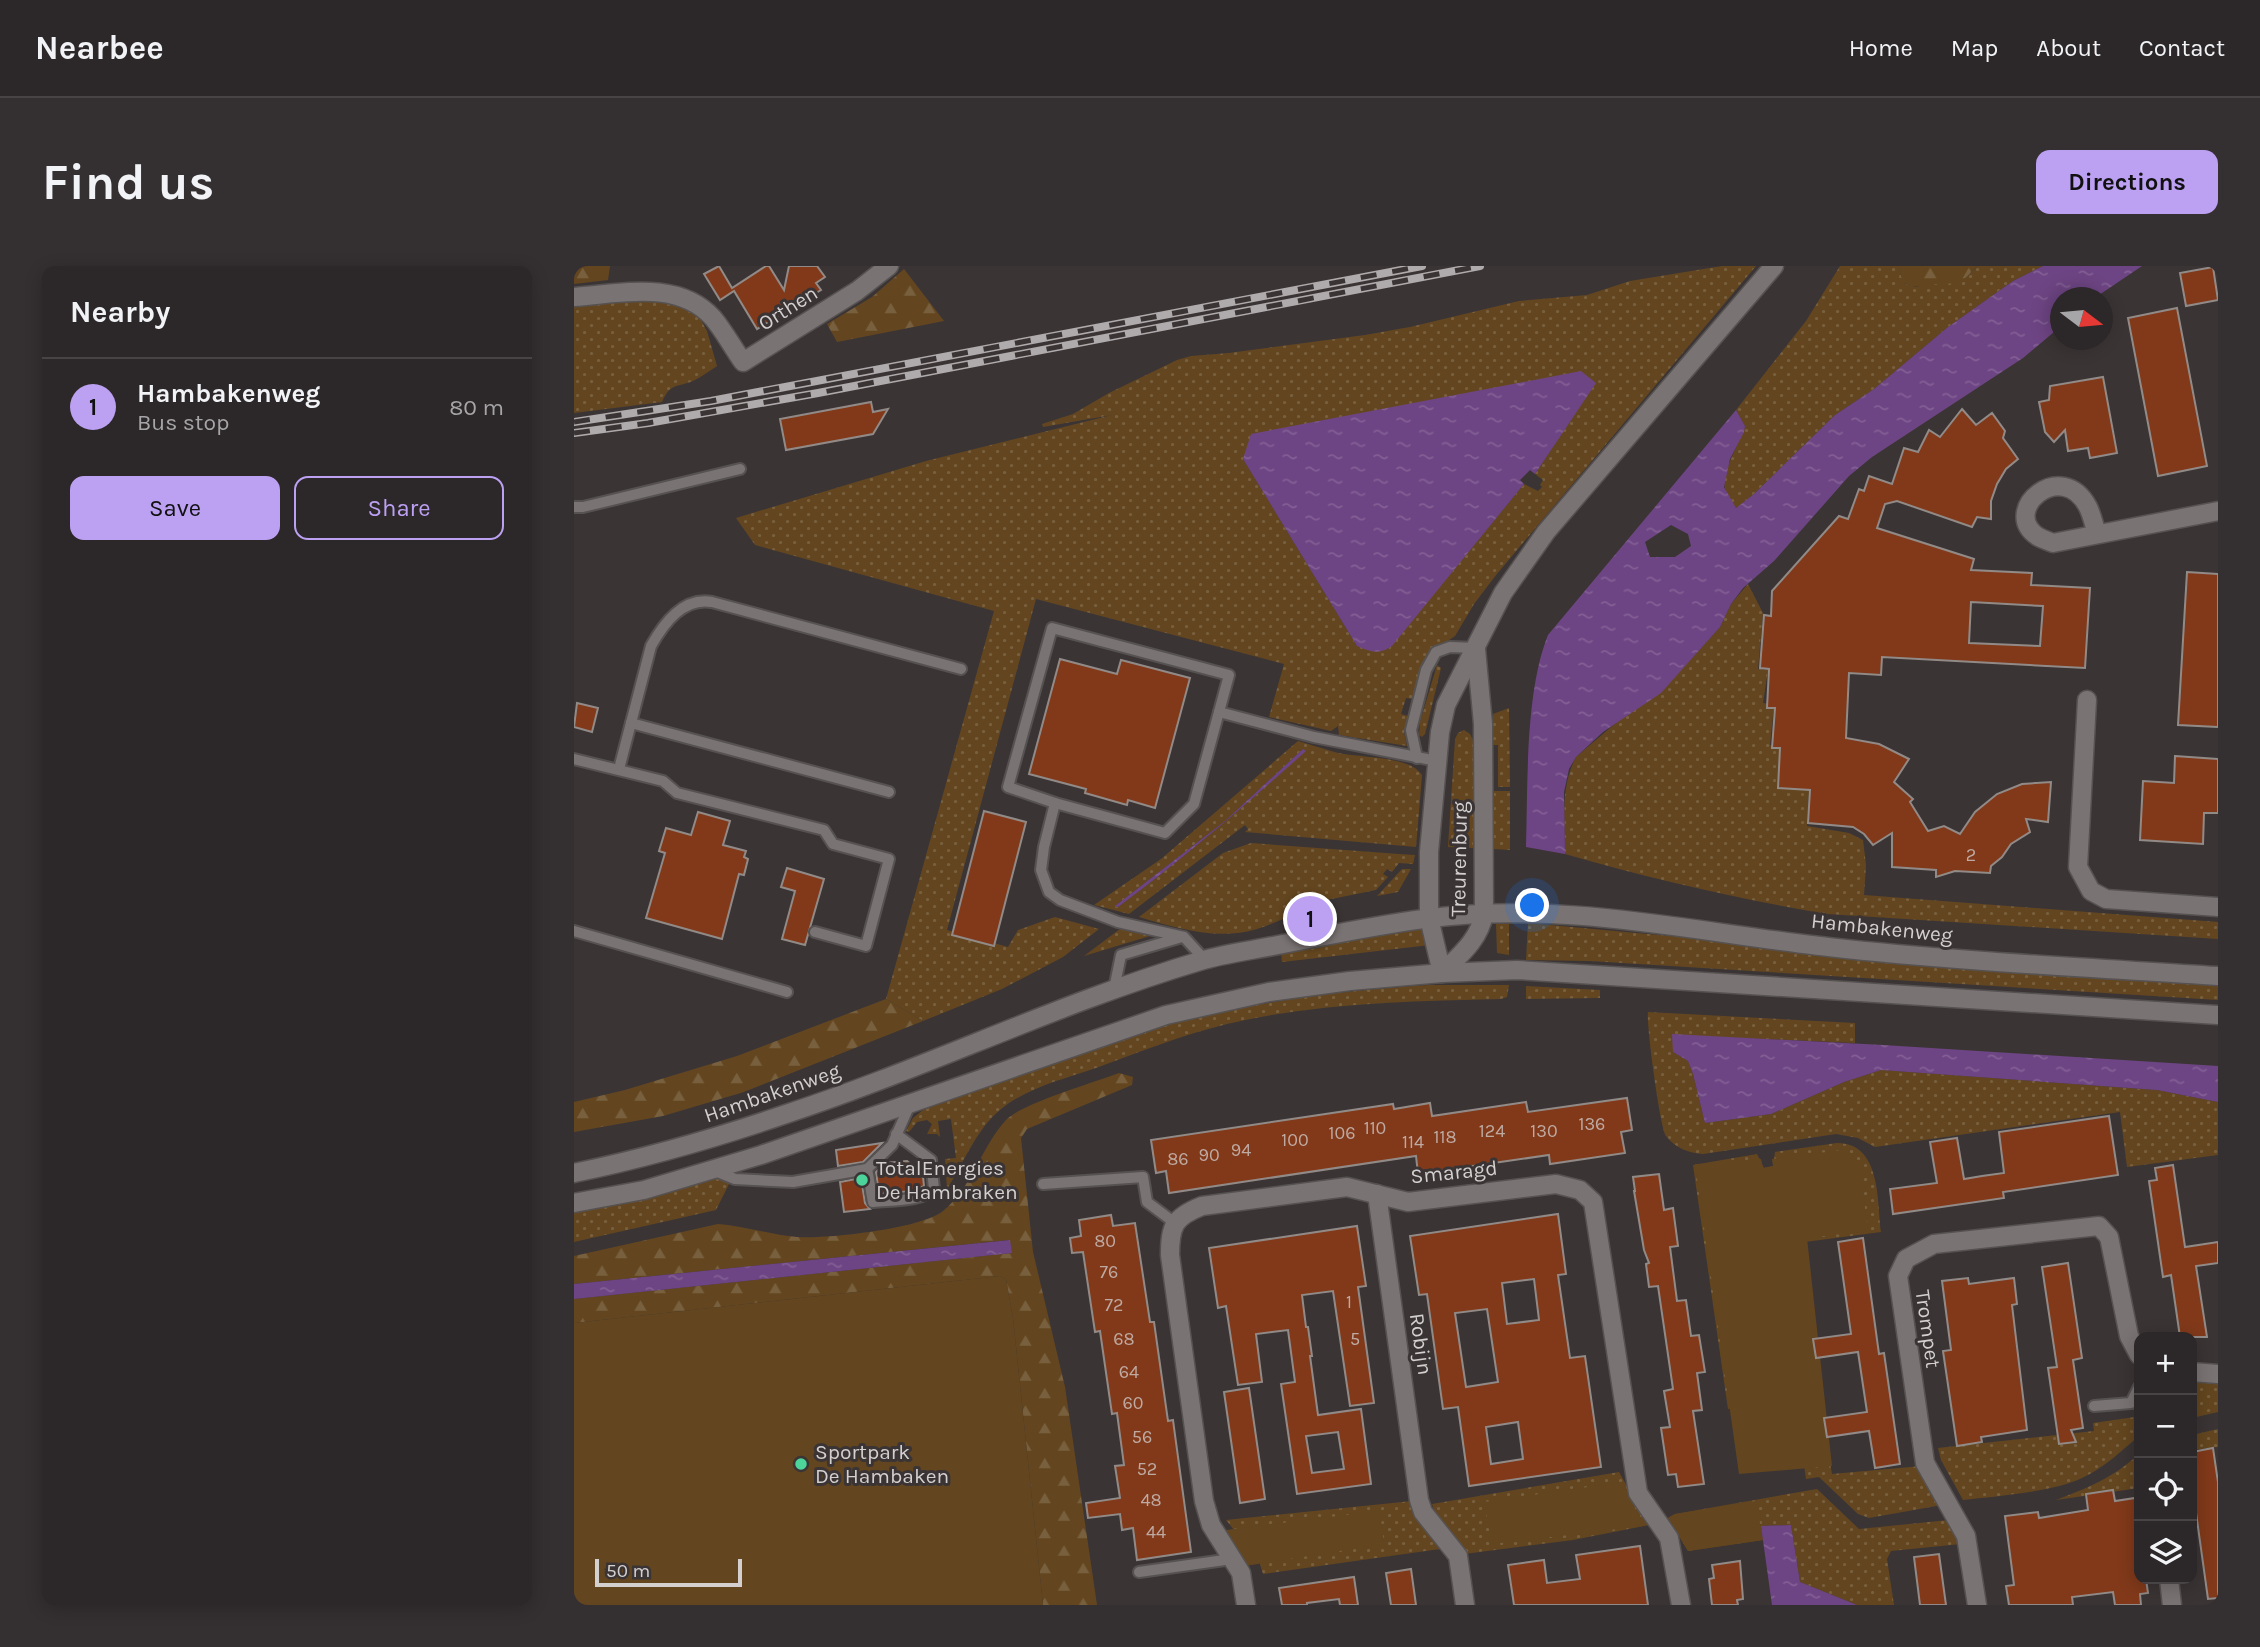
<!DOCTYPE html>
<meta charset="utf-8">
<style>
:root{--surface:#2c2728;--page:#342f30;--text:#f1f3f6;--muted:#a6a5a8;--line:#484445;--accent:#bca0f2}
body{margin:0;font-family:Karla,sans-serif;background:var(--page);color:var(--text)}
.controls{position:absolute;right:21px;bottom:21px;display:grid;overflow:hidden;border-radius:14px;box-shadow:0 4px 18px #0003}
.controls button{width:63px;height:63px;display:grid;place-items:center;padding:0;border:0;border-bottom:2px solid var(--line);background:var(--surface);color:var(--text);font:35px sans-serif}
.compass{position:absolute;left:1476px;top:21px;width:63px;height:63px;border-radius:50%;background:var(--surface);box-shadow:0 4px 18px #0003;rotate:106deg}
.scale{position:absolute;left:21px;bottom:18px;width:147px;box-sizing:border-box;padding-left:7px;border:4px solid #d4d0d0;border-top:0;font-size:19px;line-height:24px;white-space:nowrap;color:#d4d0d0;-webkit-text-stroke:5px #3b3435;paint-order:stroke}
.you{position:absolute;left:959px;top:640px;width:24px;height:24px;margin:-18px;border:5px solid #fff;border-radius:50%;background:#1a73e8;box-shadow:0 0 0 10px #1a73e833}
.badge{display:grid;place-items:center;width:46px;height:46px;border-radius:50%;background:var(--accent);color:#111;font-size:23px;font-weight:700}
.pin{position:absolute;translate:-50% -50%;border:4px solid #fff;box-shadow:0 2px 7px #0006}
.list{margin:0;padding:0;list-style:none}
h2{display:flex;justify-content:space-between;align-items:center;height:91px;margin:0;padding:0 28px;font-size:30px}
h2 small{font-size:23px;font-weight:400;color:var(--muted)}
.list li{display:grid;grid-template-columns:46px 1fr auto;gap:21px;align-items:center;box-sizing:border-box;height:98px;padding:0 28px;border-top:2px solid var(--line)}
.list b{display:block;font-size:26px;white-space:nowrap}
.list p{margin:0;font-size:23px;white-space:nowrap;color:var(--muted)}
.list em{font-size:23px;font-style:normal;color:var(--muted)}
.actions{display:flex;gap:14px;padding:21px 28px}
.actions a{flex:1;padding:16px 0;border:2px solid var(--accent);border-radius:14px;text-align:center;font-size:24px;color:var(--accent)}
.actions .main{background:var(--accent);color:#111}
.icon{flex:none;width:38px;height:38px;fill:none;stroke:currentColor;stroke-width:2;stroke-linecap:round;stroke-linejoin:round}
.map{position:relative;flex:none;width:1644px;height:1339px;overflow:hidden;border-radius:14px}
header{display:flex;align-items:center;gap:42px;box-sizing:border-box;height:98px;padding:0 35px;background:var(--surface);border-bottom:2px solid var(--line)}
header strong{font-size:33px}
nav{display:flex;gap:38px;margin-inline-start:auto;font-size:24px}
.intro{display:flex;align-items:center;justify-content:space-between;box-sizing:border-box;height:168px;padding:0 42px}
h1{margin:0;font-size:49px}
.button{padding:18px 32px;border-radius:14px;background:var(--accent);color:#111;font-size:24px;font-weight:700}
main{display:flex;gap:42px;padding:0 42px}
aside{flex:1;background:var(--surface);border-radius:14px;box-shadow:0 4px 18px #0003}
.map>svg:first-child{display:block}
.grass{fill:url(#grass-dots);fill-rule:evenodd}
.forest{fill:url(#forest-firs)}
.park{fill:#63461f}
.water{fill:url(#water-ripples);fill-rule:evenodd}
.building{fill:#81391a;stroke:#918a87;stroke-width:2;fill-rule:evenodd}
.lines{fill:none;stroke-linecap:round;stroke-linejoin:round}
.lane-casing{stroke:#575252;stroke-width:14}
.street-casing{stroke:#575252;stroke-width:21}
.secondary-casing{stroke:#575252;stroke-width:21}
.lane{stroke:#7a7373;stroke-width:10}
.street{stroke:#7a7373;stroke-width:18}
.secondary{stroke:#7a7373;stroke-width:18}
.rail-casing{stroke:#afaaab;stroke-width:8}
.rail{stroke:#3b3435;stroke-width:5;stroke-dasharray:16;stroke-linecap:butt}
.poi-dot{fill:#4cd49b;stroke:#3b3435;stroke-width:2.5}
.labels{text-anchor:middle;stroke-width:6;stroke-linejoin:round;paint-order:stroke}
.number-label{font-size:18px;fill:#bfaaa2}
.street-label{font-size:21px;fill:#d4d0d0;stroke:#3b3435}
.poi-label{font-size:21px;fill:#d4d0d0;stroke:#3b3435;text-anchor:start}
</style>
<header>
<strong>Nearbee</strong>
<nav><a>Home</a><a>Map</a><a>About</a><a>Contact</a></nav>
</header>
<div class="intro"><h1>Find us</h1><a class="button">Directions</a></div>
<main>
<aside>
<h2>Nearby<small></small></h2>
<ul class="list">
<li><span class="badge">1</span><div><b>Hambakenweg</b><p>Bus stop</p></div><em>80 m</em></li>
</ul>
<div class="actions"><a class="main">Save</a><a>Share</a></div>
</aside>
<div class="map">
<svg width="1644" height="1339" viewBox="0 0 1644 1339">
<defs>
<pattern id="grass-dots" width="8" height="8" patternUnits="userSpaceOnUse" patternTransform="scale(1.75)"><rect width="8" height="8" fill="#63461f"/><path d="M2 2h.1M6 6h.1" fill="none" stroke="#78603e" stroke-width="1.8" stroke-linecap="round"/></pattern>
<pattern id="forest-firs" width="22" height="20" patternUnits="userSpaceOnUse" patternTransform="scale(1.75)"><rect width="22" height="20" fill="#63461f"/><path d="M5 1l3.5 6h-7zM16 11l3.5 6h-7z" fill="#78603e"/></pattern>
<pattern id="water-ripples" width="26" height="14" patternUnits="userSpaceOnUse" patternTransform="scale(1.75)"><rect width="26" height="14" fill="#6e4584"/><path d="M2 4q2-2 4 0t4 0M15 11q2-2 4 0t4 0" fill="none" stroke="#825f94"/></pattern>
</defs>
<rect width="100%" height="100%" fill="#3b3435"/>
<g class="grass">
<path d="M1148,0H1182L922,309L900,338L881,370L853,389L839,433L832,432L827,448L834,450L830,466L833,480L765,469L764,460L757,465L695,451L710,398L462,333L373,664L434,681L444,664L481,651L525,663L489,691L428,723L349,755L312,733L420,345L181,279L162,252L352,195L538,149L469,161L468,158L499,148L535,127L603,94L617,90L655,87L791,69L836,61L945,35L1013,29L1056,15ZM1021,117L961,208L969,214L966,219L968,221L964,225L950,218L814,383L783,380L669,193Z"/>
<path d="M1266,0H1326L1327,10L1332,18L1342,21L1394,10L1403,0H1469L1439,15L1374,61L1300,123L1261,149L1180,228L1162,242C1158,236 1153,229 1151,222C1147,207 1166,176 1171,160L1162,144L1232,55Z"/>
<path d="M99,34L124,49L133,65L143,100C135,105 127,111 119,115C102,122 97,116 88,136L0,147V39Z"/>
<path d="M1174,318L1189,347L1184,403L1194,404L1189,437L1200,439L1196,479L1207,481L1203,522L1235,524L1233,560L1275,567L1289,574L1292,599L1290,629L1644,656V673L1253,648C1165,633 1077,613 991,588C991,555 986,521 1002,491L1117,393L1146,361L1157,338Z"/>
<path d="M863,399L867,402L851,468L848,471L845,469L846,456Z"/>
<path d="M935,442L936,521H924V479H919V448Z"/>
<path d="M890,464L896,468L899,474V582L874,581L881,473L884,467Z"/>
<path d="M724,475C735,478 746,482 757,485C780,493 834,488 848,509L842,581L671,566L674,563L671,559L555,648L520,639L587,593ZM729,483L731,485C671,540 610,592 544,641L541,640L651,555Z"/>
<path d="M920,525H936V584L920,583Z"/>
<path d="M677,577L825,588L841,589L839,598L825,597L818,606L813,603L809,608L814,611L802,624L728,639L729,645C713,651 698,658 683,663C643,675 602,662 565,651L649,587Z"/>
<path d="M828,603H837L824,626L803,630Z"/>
<path d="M954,657L1128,673L1346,699L1644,720V734L1016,695L952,694Z"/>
<path d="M922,658H935V689L923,687Z"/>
<path d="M838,661H853L856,679L708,696L707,687Z"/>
<path d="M546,663L576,670L510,690Z"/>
<path d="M855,719H935L933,731L927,733C834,735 743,737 653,758C608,769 565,786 522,802C490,813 452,822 426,844C401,865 390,897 373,923L371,893L382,892L377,853L364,855L366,871L363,868H353L358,858L353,854L343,856L335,866L332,865L339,852L349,844C423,817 496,788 571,765C663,738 759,725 855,719Z"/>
<path d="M952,720L1026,724V732L952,733Z"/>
<path d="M1074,746L1281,757V777L1099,769V786L1114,795L1119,808L1131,857L1197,848L1270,816L1307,804L1583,824L1644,836V889L1553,901L1546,846L1301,881L1284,872L1262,868L1129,888C1115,887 1101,882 1092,870C1086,862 1072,757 1074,746Z"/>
<path d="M1263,877C1307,877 1303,934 1307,966L1223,977L1237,1092L1258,1208L1348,1200L1368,1239L1295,1252L1284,1248L1245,1211L1232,1213L1221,1134L1154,1143L1119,899L1183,888L1190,902L1199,900L1201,886Z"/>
<path d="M160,908L142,944L0,976V946Z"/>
<path d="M1618,1115L1644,1116V1146L1618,1152Z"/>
<path d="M1565,1121V1170C1547,1185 1530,1202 1508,1212C1479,1226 1422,1230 1389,1234L1367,1194L1364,1182L1520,1165L1519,1157L1561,1151L1557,1129Z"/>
<path d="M1644,1163V1181L1618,1184V1169Z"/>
<path d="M1565,1188V1222L1482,1234C1514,1222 1540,1211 1565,1188Z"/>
<path d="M1045,1206L1075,1259L999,1274L890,1288L861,1246L858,1238Z"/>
<path d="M1243,1223L1285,1263L1375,1254L1387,1278L1317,1285L1313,1293L1320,1339H1283L1226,1316L1217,1259L1187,1260L1189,1274L1114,1285L1094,1252L1101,1248Z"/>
<path d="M838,1235L844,1255L866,1283L689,1308L685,1295L652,1254Z"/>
</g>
<g class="forest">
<path d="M0,0H36L34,14L0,18Z"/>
<path d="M1326,0H1403C1397,6 1393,12 1386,15C1379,18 1370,18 1363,18C1345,21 1326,26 1326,0Z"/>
<path d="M330,3L370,55L263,76L253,58L298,31Z"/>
<path d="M312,733L349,755L170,826L89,850L0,866V836L51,824L163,790Z"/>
<path d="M545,807L559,811L558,819L453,863L447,872L459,986L491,1121L523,1339H469L439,1052L432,1013L426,1010L0,1057V1033L438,987L435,974L0,1018V990L144,958C171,960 197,969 223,971C252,973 347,963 369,945C398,922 407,881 432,854C446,838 522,816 545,807Z"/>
</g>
<g class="park">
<path d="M1268,884L1277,888L1285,897L1294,965L1233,972L1258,1200L1165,1208L1121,898H1157L1187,893L1189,902L1199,900L1198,893Z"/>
<path d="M426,1010L432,1013L439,1052L469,1339H0V1057Z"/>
<path d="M1049,1216L1069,1260L918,1278L910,1236Z"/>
<path d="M1182,1235L1189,1274L1114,1285L1094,1252L1101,1248Z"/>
<path d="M806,1245L810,1278L671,1300L652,1264Z"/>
</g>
<g class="water">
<path d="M1469,0H1568L1522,31L1486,32V61L1449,92L1298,191L1275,210L1200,295L1169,322L1157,338L1146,361L1087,427L1029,466L1002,491L995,503L990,526L991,588L952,581C954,518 951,426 974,369L1162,144L1171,160L1170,166L1156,193L1150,221L1162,242L1180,228L1261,149L1300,123L1374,61L1439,15ZM1097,259L1114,268L1117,280L1101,291H1076L1071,276Z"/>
<path d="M1007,105L1022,117L961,208L956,204L946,214L950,218L818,380C806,389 796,386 783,380L669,193L677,168Z"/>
<path d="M729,483L732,485C671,540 610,592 544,641L541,640L651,555Z"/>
<path d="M1098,768L1309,779L1644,800V836L1583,824L1307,804L1270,816L1197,848L1131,857L1119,808L1114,795L1099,786Z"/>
<path d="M436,974L438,987L0,1033V1018Z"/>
<path d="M1217,1259L1226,1316L1283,1339H1198L1187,1260Z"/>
</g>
<g class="building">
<path d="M145,0L158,22L192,0H195L210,24L215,0H243L251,11L242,17L247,24L183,63L160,25L146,34L130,8Z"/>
<path d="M1639,1L1644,34L1612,40L1606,7Z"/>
<path d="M1603,42L1633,200L1584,210L1554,52Z"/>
<path d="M1529,111L1543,187L1516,192L1514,182L1494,185L1491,164L1480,176L1471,166L1465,136L1475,134L1476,120Z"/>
<path d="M297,136L299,146L314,143L299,168L212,184L206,153Z"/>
<path d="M1388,143L1402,159L1418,147L1431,165L1429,172L1444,193L1432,203L1423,218L1417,235V253L1403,251L1398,261L1323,235L1311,238L1303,262L1400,293L1397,304L1458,307L1457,319L1516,322L1511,402L1308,391L1307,409L1275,407L1272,472L1305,478L1335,493L1320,516L1339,533L1336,536L1354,565L1370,560L1386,568L1401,546L1423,528L1448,518L1477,516L1474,556L1452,553L1456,566L1437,578L1428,591L1417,600L1416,607L1381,605L1362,611V604L1318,601V567L1299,579L1290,568L1279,561L1234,557L1236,524L1204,522L1206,482H1198L1201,442H1193L1195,403L1186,402L1190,349L1197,350L1198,325L1265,250L1274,253L1285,223L1290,225L1295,210L1318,218L1330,182L1344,186L1355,164L1366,171ZM1397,336L1469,340L1466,380L1395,377Z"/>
<path d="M1613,306L1644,308V461L1604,459Z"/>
<path d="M486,393L543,408L547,394L616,412L581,542L554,534L553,539L511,527L512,523L455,508Z"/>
<path d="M3,437L24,442L18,466L0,461Z"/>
<path d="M1601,490L1644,493V547H1630L1629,578L1566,574L1569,515L1600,517Z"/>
<path d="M410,545L452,556L420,680L378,669Z"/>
<path d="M124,546L156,555L149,579L172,585L170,591L174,593L170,609L165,608L148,673L72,652L91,587L85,585L92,562L117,569Z"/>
<path d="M213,602L250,613L231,679L208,673L221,625L207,621Z"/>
<path d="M1053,832L1058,864L1047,866L1051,887L976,898L975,889L844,908L842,890L595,927L592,905L582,907L577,874L819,838L820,843L856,837L858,850L952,836L954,846Z"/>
<path d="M1535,850L1544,909L1429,926L1430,932L1319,948L1316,923L1363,917L1356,876L1383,872L1390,913L1408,910L1430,907L1425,866Z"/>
<path d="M308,877L289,896L264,900L262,884Z"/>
<path d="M333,895L342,902L348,901L350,920L338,925L305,928L302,906L311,897Z"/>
<path d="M1599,899L1611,981L1644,976V997L1622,1000L1633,1071H1606L1597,1009L1589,1011L1575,915L1583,914L1581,902Z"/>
<path d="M1085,908L1090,944L1099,942L1104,980L1096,981L1103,1035L1112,1034L1117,1070L1125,1069L1131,1106L1123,1107L1128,1144L1119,1145L1130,1218L1104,1221L1102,1208L1094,1209L1087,1162L1096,1161L1090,1125L1099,1123L1084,1020L1075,1021L1072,998L1075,997L1070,984L1060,925H1061L1059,911Z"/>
<path d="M287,912L291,937L296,943L270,946L266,916Z"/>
<path d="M984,948L992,1008L984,1009L996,1092L1011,1090L1027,1201L895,1220L884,1141L869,1143L853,1028L845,1029L836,970ZM960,1013L965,1054L933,1058L928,1017ZM913,1043L924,1116L892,1121L881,1047ZM944,1156L949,1193L917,1198L912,1161Z"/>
<path d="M537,949L539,960L561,957L576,1056H580L594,1155L599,1154L601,1169L617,1286L563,1294L559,1262L548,1264L546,1248L514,1252L512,1237L546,1232L541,1200L550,1199L543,1147L538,1148L526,1065L521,1066L509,986L498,987L496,972L507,970L505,954Z"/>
<path d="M783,960L792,1020L784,1021L800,1137L776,1140L759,1025L728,1029L732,1061H734L738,1090H736L744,1149L787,1143L797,1218L723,1228L707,1118L721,1116L714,1064L682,1068L688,1116L664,1119L652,1040L644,1042L635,982ZM764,1166L770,1203L738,1207L732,1170Z"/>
<path d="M1289,972L1305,1088L1310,1087L1326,1198L1301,1202L1295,1165L1253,1171L1250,1152L1293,1146L1284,1086L1242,1092L1239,1073L1277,1068L1264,976Z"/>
<path d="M1494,997L1508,1092L1499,1094L1509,1162L1497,1164L1502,1176L1485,1178L1474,1102L1483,1101L1468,1001Z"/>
<path d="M1394,1012L1395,1018L1440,1012L1443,1038L1438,1039L1453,1164L1407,1171L1408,1176L1383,1180L1369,1085L1377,1084L1368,1015Z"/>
<path d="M675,1122L691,1233L666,1237L650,1126Z"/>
<path d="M1639,1182L1644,1216V1332L1634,1333L1618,1218V1186Z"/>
<path d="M1539,1224L1541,1235L1561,1232L1565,1262V1313H1572L1574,1327L1566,1328L1567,1339H1541L1539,1326L1498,1331L1499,1339H1435L1432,1320L1440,1319L1431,1250L1464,1246L1465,1252L1514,1244L1512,1228Z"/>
<path d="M1066,1280L1074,1339H940L934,1299L970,1294L973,1317L1006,1313L1002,1289Z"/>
<path d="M1365,1288L1372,1339H1346L1340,1291Z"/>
<path d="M1166,1295L1169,1333L1163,1334L1164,1339H1138L1135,1313L1140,1312L1138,1299Z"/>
<path d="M837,1303L842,1339H817L812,1307Z"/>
<path d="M780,1311L784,1339H766L765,1333L733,1337V1339H708L705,1322Z"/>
</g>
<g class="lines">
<defs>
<g id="lane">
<path d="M0,241H9L166,203"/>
<path d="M478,362L655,409L620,538L591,567L481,537L434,521Z"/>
<path d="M645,446L740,471L863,495"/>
<path d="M57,457L315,526"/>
<path d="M843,492L837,464L852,404L862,386L876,381L902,382"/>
<path d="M0,493L89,515L103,527L250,564L259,578L315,593L292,680L241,666"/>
<path d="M45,503L77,380C90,357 109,331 138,336L387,403"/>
<path d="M481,537L470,581L467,604L475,626L486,634L544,656L610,671L631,694"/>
<path d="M0,665L213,726"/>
<path d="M540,723L547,689L608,671"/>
<path d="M293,903L299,936C317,934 347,936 360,923L357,894L322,868"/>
<path d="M139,904L161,913L219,916L293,903L318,879L337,836"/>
<path d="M469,918L569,911L573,936L601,957"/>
<path d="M1520,1140L1557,1137L1565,1121"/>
<path d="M565,1306L658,1293"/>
</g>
<g id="street">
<path d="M0,31C45,28 104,13 139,52C150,65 159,82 169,96L283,25L315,0"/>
<path d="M1523,268C1520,259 1518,249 1514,241C1488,191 1426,244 1463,270C1468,273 1474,275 1479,277L1644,245"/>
<path d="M1513,434L1504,601L1517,625L1532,633L1644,641"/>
<path d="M803,928L845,1234L849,1246L884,1290L891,1339"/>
<path d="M1618,1106L1644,1108"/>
<path d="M1595,1313L1598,1339"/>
<path d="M672,1339L667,1307L637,1259L630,1235L596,989C596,960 600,951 628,940L773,921L834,936L982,918L1006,924L1019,936L1064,1227L1095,1272L1107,1339"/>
<path d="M1403,1339L1392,1270L1351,1197L1324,1010L1332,993L1360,978L1525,960L1535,971L1555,1070L1565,1089"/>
</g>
<g id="secondary">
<path d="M868,707L855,652V586L866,466L872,439L929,327L972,266L1200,0"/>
<path d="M868,707C886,689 905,674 910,648L909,458L902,383"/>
<path d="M0,907C72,892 142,872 212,848C352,802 485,737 626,695C652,687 681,684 709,678C756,669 803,659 850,653C989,633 1134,669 1272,683C1396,696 1520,702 1644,710"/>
<path d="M0,937L70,924L187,889L592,749L695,726L776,715L868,707L943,704L1644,749"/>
</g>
</defs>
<use href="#lane" class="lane-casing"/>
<use href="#street" class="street-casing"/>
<use href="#secondary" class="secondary-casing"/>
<use href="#lane" class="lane"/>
<use href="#street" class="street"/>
<use href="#secondary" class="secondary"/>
<defs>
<g id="rail">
<path d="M0,156L137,135L848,0"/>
<path d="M0,167L74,157L244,127L906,0"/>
</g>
</defs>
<use href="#rail" class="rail-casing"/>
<use href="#rail" class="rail"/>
</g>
<g class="poi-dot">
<circle cx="288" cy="914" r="7"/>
<circle cx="227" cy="1198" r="7"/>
</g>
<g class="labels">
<g class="number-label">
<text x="1397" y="595">2</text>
<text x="1018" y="864">136</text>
<text x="801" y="868">110</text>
<text x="918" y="871">124</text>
<text x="970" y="871">130</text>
<text x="768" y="873">106</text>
<text x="871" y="877">118</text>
<text x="721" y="880">100</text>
<text x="839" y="882">114</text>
<text x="667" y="890">94</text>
<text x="635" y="895">90</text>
<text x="604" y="899">86</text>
<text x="531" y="981">80</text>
<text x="535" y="1012">76</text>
<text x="775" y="1042">1</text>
<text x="540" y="1045">72</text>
<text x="550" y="1079">68</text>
<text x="781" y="1079">5</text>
<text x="555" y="1112">64</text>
<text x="559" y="1143">60</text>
<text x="568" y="1177">56</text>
<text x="573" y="1209">52</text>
<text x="577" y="1240">48</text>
<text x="582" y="1272">44</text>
</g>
<g class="street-label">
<text transform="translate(214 42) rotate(-32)" y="7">Orthen</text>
<text transform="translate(885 593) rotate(-89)" y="7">Treurenburg</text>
<text transform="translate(1308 662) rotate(6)" y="7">Hambakenweg</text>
<text transform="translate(198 827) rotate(-19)" y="7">Hambakenweg</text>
<text transform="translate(880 906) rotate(-6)" y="7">Smaragd</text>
<text transform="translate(1354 1063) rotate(82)" y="7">Trompet</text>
<text transform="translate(847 1078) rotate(82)" y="7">Robijn</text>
</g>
<g class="poi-label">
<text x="302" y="909">TotalEnergies<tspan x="302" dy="24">De Hambraken</tspan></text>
<text x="241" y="1193">Sportpark<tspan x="241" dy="24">De Hambaken</tspan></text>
</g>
</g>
</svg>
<div class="controls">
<button>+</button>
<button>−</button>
<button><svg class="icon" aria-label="locate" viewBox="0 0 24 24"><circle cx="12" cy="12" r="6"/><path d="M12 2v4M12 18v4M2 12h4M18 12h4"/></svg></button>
<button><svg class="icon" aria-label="layers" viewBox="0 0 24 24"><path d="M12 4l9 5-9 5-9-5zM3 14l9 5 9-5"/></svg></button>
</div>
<svg class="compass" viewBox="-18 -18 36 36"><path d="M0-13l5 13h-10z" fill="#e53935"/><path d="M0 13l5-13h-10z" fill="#a6a5a8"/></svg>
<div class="scale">50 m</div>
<div class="you"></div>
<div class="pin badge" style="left:736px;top:653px">1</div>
</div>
</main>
